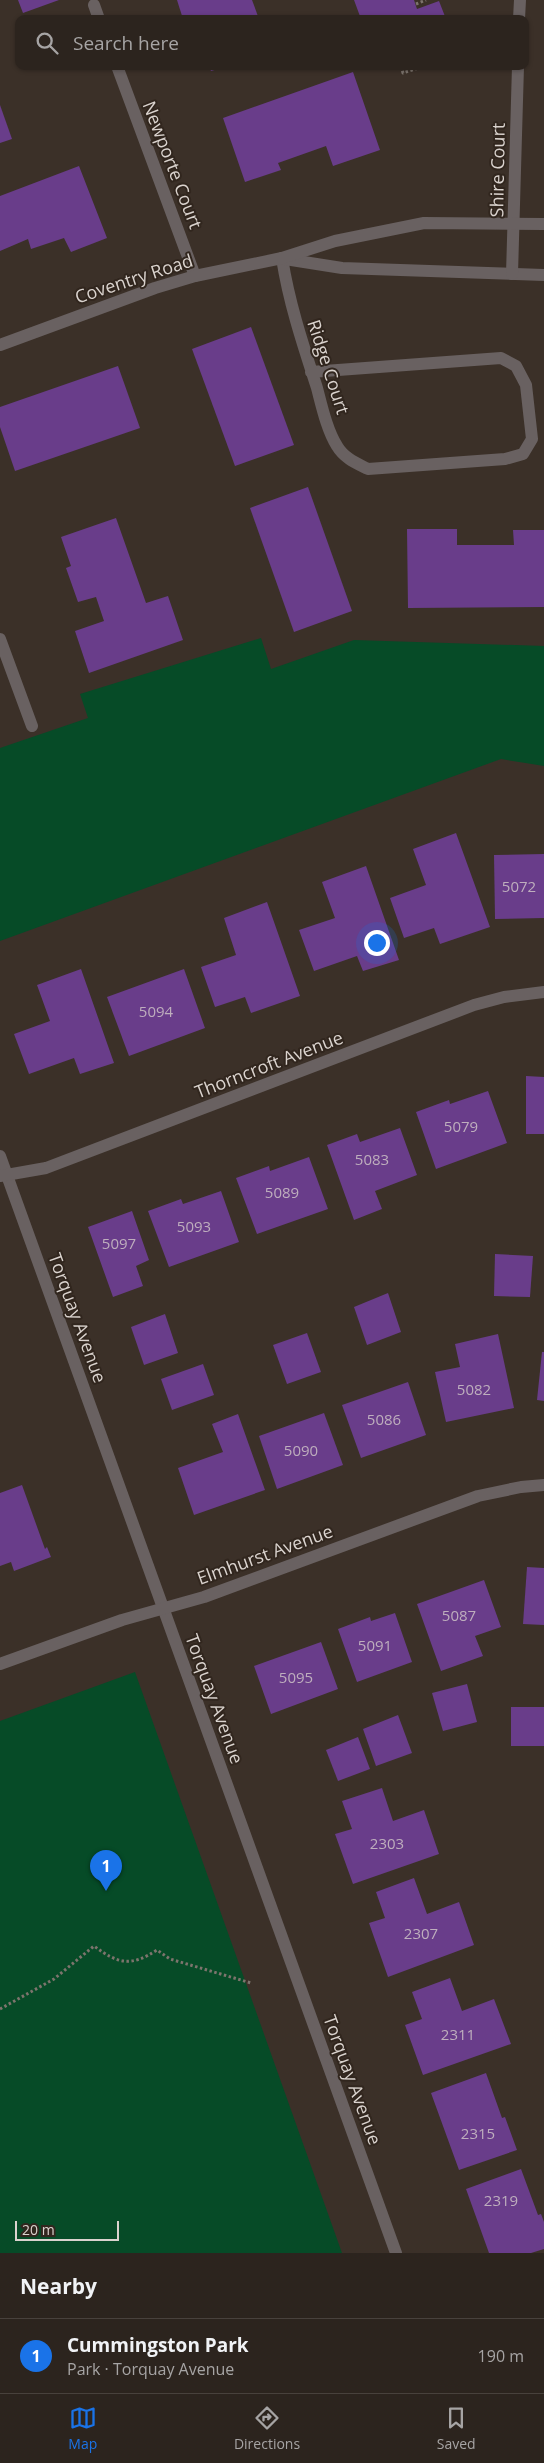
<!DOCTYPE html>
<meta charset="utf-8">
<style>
:root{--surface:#2c241e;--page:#342c27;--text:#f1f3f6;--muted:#a6a4a4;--line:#48413c;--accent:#1a73e8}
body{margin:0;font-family:"Open Sans",sans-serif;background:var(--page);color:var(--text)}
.scale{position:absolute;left:15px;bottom:12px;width:104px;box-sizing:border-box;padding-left:5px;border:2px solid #dad3ce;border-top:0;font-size:14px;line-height:18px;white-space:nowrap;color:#dad3ce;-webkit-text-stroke:4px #31261e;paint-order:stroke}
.you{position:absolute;left:376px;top:942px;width:18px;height:18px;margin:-12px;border:4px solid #fff;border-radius:50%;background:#1a73e8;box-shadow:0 0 0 8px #1a73e833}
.badge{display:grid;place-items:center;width:32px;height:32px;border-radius:50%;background:var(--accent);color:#fff;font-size:16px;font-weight:700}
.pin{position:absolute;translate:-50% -41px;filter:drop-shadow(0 1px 2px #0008)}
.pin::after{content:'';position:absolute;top:26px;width:18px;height:15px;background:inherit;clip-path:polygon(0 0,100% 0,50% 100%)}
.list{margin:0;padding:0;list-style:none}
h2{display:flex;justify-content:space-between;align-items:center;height:65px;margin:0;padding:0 20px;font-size:21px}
h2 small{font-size:16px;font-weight:400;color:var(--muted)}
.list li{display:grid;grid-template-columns:32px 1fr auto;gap:15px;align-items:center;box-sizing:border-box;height:75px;padding:0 20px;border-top:1px solid var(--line)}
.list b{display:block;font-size:19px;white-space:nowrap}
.list p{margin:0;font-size:16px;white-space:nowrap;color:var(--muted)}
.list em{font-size:16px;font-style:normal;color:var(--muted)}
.icon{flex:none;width:28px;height:28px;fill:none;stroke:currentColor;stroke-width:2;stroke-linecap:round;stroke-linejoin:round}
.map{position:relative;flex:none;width:544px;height:2253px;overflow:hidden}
.search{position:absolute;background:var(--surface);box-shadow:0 1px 4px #0004;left:15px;right:15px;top:15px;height:55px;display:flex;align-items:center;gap:12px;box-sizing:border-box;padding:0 18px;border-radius:10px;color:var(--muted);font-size:19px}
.sheet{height:140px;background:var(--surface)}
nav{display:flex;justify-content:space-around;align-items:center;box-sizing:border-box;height:70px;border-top:1px solid var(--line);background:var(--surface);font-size:14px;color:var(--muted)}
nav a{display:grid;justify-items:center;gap:2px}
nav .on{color:var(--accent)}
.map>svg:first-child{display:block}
.green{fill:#064b27}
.building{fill:#693d8a}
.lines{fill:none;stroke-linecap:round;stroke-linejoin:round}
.path{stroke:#7d746d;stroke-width:3;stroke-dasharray:2.5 2.5;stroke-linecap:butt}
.minor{stroke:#696161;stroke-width:12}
.labels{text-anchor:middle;stroke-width:4;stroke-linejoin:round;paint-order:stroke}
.number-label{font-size:15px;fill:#beaebd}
.street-label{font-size:18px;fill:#dad3ce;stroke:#31261e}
</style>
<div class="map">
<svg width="544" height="2253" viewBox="0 0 544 2253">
<rect width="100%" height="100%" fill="#3b3028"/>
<g class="green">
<path d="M261,638L271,669L354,640L544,646V766L501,759L0,941V748L88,718L80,694Z"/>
<path d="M135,1672L342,2253H0V1721Z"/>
</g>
<g class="building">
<path d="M18,0H59L23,13Z"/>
<path d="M177,0H252L259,19H183Z"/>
<path d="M354,0H414L417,9L439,1L446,19H361Z"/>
<path d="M209,66H225V67L211,71Z"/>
<path d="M353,72L380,150L333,166L326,146L278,163L281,170L245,182L223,118Z"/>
<path d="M0,105L12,139L0,143Z"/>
<path d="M79,166L107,238L71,252L64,238L31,249L28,239L0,251V196Z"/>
<path d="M251,327L294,445L235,466L192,349Z"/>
<path d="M118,366L140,428L15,471L0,427V407Z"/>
<path d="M308,487L352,611L294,632L250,508Z"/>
<path d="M116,518L146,603L168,596L183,640L89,673L75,631L104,621L96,597L78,602L66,568L71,566L61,537Z"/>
<path d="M407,529H457V545H514L513,530H544V607L408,608Z"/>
<path d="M456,833L490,927L440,944L434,928L404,938L390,898L426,885L413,849Z"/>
<path d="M544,854V918L495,919L494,855Z"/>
<path d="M366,866L399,960L363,971L357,956L314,971L299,930L335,918L322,882Z"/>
<path d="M267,902L300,996L251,1013L245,997L215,1007L201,967L236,955L224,918Z"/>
<path d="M81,969L114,1063L80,1074L74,1058L29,1074L14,1034L50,1021L37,985Z"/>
<path d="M184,969L205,1028L129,1056L107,997Z"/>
<path d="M526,1076L544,1077V1134H526Z"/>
<path d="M488,1091L507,1143L436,1169L416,1112L449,1100L450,1104Z"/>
<path d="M400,1128L417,1175L375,1191L382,1209L354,1220L327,1145L357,1134L360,1142Z"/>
<path d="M309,1157L328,1209L257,1234L236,1178L269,1166L270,1171Z"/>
<path d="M221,1191L239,1242L169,1267L148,1211L181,1199L183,1204Z"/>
<path d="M132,1211L149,1260L136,1266L143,1286L113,1297L88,1227Z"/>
<path d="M495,1254L533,1256L530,1297L494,1296Z"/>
<path d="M388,1293L401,1332L367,1345L354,1307Z"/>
<path d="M165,1314L178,1353L144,1365L131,1327Z"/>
<path d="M307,1333L321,1372L287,1384L273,1345Z"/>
<path d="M498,1334L514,1408L446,1422L435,1372L460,1367L455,1344Z"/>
<path d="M542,1352H544V1401L537,1400Z"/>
<path d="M203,1364L214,1395L172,1410L161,1379Z"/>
<path d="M408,1382L426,1435L361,1458L342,1405Z"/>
<path d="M324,1413L343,1465L277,1489L259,1436Z"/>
<path d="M238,1414L265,1490L194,1515L178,1468L223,1452L212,1424Z"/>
<path d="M22,1485L45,1549L47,1547L51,1557L14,1571L11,1562L0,1566V1493Z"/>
<path d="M527,1567L544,1568V1625L523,1624Z"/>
<path d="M484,1580L501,1627L475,1636L483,1656L441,1671L417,1604Z"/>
<path d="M395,1613L412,1662L357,1682L338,1629L370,1617L371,1621Z"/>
<path d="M321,1642L338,1689L271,1714L254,1666Z"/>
<path d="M467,1684L477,1722L443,1731L432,1693Z"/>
<rect x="511" y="1707" width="33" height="39"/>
<path d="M398,1715L412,1753L376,1766L363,1729Z"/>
<path d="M358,1737L370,1769L338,1781L326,1750Z"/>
<path d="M382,1788L393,1821L424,1810L439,1854L353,1884L335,1834L352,1829L342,1801Z"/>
<path d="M414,1878L427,1914L459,1902L474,1945L388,1977L369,1923L385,1918L376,1892Z"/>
<path d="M450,1978L462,2011L494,1999L511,2044L423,2075L405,2025L422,2019L412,1992Z"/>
<path d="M486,2073L502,2118L505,2117L517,2150L459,2170L431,2093Z"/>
<path d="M521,2169L538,2215L541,2214L544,2222V2249L531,2253H489L466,2189Z"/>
</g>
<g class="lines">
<g class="path">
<path d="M416,4L426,0"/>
<path d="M401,66L403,73L425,66"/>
<path d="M0,2009L54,1979L94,1946C118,1964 131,1967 157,1950L170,1959L251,1983"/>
</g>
<g class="minor">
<path d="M94,5L99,19"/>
<path d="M519,19L520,0"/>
<path d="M117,66L195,276"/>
<path d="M282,258C289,303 303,345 317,388C322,407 327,430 337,446C344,458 356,463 368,469L505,459L523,454L532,439L526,385L516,366L501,358L311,372"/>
<path d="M285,259L342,268L544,275"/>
<path d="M512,274L518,66"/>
<path d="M0,345L155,288L195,276L282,258L335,241L424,223L544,224"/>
<path d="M0,639L32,726"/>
<path d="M0,1156L396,2253"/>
<path d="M0,1176L46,1168L474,1005L504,997L544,992"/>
<path d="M0,1664L122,1620L204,1597L478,1496L521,1487L544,1485"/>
</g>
</g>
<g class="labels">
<g class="number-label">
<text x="519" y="892">5072</text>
<text x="156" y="1017">5094</text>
<text x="461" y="1132">5079</text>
<text x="372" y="1165">5083</text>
<text x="282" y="1198">5089</text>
<text x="194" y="1232">5093</text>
<text x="119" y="1249">5097</text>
<text x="474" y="1395">5082</text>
<text x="384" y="1425">5086</text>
<text x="301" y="1456">5090</text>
<text x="459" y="1621">5087</text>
<text x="375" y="1651">5091</text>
<text x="296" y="1683">5095</text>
<text x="387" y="1849">2303</text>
<text x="421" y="1939">2307</text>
<text x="458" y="2040">2311</text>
<text x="478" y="2139">2315</text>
<text x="501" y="2206">2319</text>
</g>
<g class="street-label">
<text transform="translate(172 165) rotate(69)" y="6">Newporte Court</text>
<text transform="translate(498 170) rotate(-89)" y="6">Shire Court</text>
<text transform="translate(134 279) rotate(-18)" y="6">Coventry Road</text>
<text transform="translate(328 367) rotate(72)" y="6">Ridge Court</text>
<text transform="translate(269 1065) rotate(-21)" y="6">Thorncroft Avenue</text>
<text transform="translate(77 1318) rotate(70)" y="6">Torquay Avenue</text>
<text transform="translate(265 1555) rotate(-20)" y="6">Elmhurst Avenue</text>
<text transform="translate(214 1699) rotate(70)" y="6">Torquay Avenue</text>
<text transform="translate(352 2080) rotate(70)" y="6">Torquay Avenue</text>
</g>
</g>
</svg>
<div class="scale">20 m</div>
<div class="you"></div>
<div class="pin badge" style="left:106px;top:1891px">1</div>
<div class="search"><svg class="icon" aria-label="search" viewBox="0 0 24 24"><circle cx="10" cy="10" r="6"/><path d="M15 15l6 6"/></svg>Search here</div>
</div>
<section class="sheet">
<h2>Nearby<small></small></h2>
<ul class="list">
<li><span class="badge">1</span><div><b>Cummingston Park</b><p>Park · Torquay Avenue</p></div><em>190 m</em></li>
</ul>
</section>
<nav>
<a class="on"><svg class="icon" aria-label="map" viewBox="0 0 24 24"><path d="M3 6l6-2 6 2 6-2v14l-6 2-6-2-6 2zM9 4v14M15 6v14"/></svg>Map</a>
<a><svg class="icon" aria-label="directions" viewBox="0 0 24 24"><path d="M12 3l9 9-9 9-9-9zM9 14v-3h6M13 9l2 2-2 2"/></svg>Directions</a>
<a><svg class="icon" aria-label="saved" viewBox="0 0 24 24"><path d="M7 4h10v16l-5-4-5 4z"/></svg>Saved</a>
</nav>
